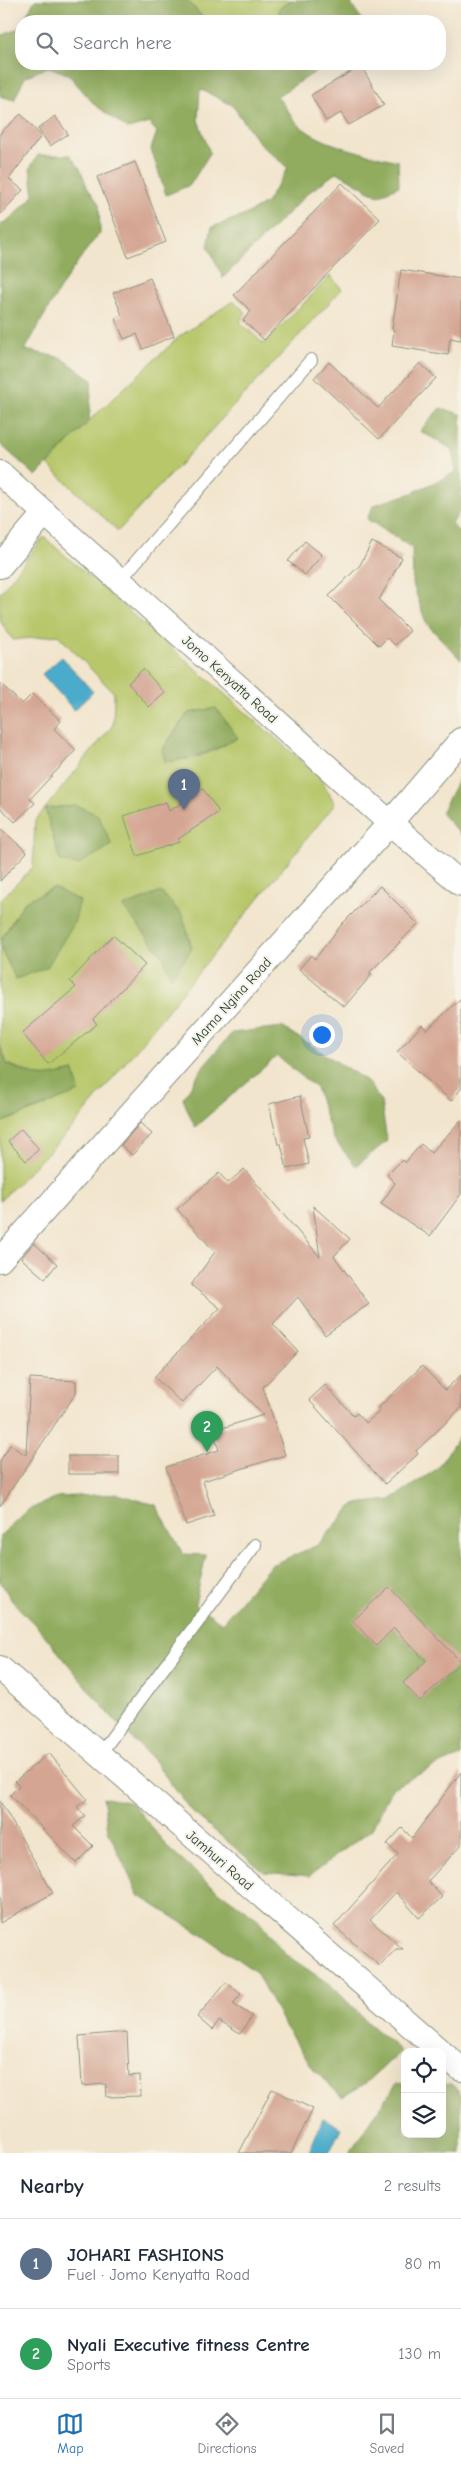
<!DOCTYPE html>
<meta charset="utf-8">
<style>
:root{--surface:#fff;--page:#f6f6f7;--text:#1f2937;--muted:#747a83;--line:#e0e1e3;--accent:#1f6fb2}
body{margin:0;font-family:"Comic Neue",sans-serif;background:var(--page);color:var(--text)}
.controls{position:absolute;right:15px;bottom:15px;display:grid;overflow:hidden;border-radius:10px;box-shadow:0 5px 20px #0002}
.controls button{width:45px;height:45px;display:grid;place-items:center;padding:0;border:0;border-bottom:1px solid var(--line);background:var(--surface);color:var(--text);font:25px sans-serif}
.you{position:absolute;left:321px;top:1034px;width:18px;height:18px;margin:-12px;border:4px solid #fff;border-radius:50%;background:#1a73e8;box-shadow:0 0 0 8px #1a73e833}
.badge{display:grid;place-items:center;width:32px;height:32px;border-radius:50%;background:var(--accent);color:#fff;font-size:16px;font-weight:700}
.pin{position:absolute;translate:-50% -41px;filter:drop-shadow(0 1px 2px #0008)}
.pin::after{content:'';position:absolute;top:26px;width:18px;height:15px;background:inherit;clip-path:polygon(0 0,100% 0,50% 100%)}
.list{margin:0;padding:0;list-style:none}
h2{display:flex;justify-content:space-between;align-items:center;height:65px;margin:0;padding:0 20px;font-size:21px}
h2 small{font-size:16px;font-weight:400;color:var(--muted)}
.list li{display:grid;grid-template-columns:32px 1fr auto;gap:15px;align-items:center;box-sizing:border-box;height:90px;padding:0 20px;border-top:1px solid var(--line)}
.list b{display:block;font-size:19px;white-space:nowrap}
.list p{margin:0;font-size:16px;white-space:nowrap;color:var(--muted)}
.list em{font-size:16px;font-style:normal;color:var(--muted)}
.icon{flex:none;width:28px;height:28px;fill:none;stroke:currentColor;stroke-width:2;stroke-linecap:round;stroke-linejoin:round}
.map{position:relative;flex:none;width:461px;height:2153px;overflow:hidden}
.search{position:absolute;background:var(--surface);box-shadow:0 5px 20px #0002;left:15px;right:15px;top:15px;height:55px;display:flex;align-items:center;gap:12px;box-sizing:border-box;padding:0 18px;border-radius:20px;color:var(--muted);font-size:19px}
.sheet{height:245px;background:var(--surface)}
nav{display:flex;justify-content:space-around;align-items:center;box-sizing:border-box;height:70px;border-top:1px solid var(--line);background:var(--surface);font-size:14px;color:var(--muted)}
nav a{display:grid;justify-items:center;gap:2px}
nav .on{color:var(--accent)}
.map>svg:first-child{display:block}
.green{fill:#b7c76a;stroke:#6b824f;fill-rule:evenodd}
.forest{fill:#91ac5e;stroke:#587449}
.water{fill:#4babca;stroke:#35747f}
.building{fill:#d4a592}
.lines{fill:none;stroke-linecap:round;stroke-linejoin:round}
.service-casing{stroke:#889180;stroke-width:14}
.minor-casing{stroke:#889180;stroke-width:26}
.service{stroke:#fff;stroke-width:12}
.minor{stroke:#fff;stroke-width:24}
.labels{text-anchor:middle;stroke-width:4;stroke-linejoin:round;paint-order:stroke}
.street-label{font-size:14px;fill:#1f3d34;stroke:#f7f3e8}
</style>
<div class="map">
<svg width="461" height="2153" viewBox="0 0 461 2153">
<rect width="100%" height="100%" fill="#f7f3e8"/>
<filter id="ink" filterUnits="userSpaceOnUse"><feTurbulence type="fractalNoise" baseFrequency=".02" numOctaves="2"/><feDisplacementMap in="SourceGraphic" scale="10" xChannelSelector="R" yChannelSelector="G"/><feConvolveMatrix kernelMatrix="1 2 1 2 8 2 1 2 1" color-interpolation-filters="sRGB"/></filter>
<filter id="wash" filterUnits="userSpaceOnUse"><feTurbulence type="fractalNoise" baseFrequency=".0096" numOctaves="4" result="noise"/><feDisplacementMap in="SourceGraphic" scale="20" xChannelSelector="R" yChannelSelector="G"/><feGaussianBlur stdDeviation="1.12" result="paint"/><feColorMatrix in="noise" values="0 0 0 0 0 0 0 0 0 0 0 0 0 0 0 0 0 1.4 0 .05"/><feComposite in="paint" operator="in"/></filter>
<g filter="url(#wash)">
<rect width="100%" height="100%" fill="#f2e5cd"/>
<g class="green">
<path d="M187,0H292L280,8L279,21H206Z"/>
<path d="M330,276L342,289L118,531L48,465L89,421L180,336L233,301L246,312L240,322L264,344Z"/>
<path d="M44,537L320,777L335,804L74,1126L0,1201V1123L46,1106L74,1071L44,1078L7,1064L0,1045V947L16,978L54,888L25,901L0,941V900L33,867L35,821L113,725L114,693L58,635L13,640L0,621V593ZM188,713L238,738L213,751L189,760L162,750ZM191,949L171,977L164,957Z"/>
</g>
<g class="forest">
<path d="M35,0H187L206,21H23Z"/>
<path d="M292,0H352L351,4L363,21H279V8Z"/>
<path d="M21,25V64H251L257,68L265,64H328L277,96C284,105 291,117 299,125C322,146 369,154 398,161L399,186L378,196L337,172L308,193L223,278L208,246L212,227L243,216L266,203L288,168L261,145L232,105L200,89L198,120L210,153L190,185L166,195L151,149L157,132L149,123L128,129L95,105L68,74L48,67L25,77L14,100L0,96V36L19,29Z"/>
<path d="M38,155H70L81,170L87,187L99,204L100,233C70,268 47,310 25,350L62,358L92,380L89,421L36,476L0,444V225L11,218L34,195L30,168Z"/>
<path d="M440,408L461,414V509L452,524L461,535V660L426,623L413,584L412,548L367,519L374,505L412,493L456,472L452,449L420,431Z"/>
<path d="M216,708L238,738C212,751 194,759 165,762L162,750L188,713Z"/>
<path d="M461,774V835L441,813Z"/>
<path d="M75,805L98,815L112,845L78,865L60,861L45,809Z"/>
<path d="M54,888L80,901L74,923L47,967L16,979L0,947V941L25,901Z"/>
<path d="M161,892L183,916L192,949L171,977L164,957L123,907Z"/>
<path d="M282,1027L367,1081L381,1102L387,1141L356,1166L333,1138L316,1088L277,1056L195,1127L183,1099L204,1065L232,1033Z"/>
<path d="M0,1045L7,1064C39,1079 40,1079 74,1071L79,1092L0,1123Z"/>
<path d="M461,1433V1756L435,1766L392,1788L372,1829L309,1876L264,1872L191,1811L155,1762L109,1714L41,1631L12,1601L0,1581V1536L26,1511L57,1497L117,1494L156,1505L183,1554L206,1555L195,1604L222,1623L271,1565L318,1545L354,1504L390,1500L437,1469Z"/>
<path d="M103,1797L132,1803L169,1849L206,1882L258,1919L285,1954L332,1986L369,2024L401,2051L366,2083L342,2097L315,2071L283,2023L256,1972L207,1938L138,1895L108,1830Z"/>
<path d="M397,2083L405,2084V2134H442V2084H452L461,2095V2153H349Z"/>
</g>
<g class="water">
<path d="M62,657L93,692L74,710L42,674Z"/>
<path d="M323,2118L341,2128L329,2153H311L309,2152Z"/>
</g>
<g id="blocks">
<g class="building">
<path d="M361,66L384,105L349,125L341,113L326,121L311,95Z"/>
<path d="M21,114L41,136L9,179L23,190L0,215V133Z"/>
<path d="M55,116L68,134L50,146L38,129Z"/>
<path d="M135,162L166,242L128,257L97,177Z"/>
<path d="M342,183L380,219L264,340L243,320L251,311L234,295Z"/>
<path d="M401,270L461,279V340L450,338L448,355L392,346L394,330L392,329Z"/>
<path d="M150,278L174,336L143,349L137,334L124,339L115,318L122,315L113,293Z"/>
<path d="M329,362L378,408L420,363L436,378L379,439L314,378Z"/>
<path d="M305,541L322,555L305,575L288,561Z"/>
<path d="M372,542L402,558L379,600L410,631L395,645L387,638L379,646L329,596L360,565Z"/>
<path d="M143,669L165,693L149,707L128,683Z"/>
<path d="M0,683L22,704L32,694L61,721L54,729L76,750L30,799L35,803L15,822L0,807Z"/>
<path d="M203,789L219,812L178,839L179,842L137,856L124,816L166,802L169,811Z"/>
<path d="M0,828L27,852L0,881Z"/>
<path d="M380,886L418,924L369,973L372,974L344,1007L299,969L311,955L315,959L342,924Z"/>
<path d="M113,935L145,965L93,1019L97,1024L48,1064L22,1033L76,987L70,981Z"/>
<path d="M461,998V1089L451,1101L397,1052L422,1025L427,1030Z"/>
<path d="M300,1096L309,1137L303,1138L309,1164L287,1169L281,1144H278L269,1104Z"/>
<path d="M461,1120V1194L430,1236L381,1204L395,1183L387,1175L402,1160L405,1163L421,1144L431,1153Z"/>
<path d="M140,1123L152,1134L132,1155L121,1145Z"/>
<path d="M21,1129L39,1149L26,1161L8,1141Z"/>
<path d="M244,1169L320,1257L313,1206L350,1239L334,1256L369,1304L325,1335L298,1297L273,1324L298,1351L263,1387L285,1455L203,1481L214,1516L186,1525L166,1467L219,1450L213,1431L263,1415L217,1366L182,1403L154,1377L220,1308L191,1285L215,1252L177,1209L219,1173L228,1183Z"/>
<path d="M34,1243L57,1264L45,1279L21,1258Z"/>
<path d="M422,1366L445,1390L461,1375V1408L416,1451L418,1454L385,1484L309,1400L325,1385L354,1416L357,1413L366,1423L380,1411L378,1408Z"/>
<path d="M30,1378L76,1381V1393L0,1506V1461L10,1445L26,1455Z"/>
<rect x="68" y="1456" width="51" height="18"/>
<path d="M389,1587L461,1662L420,1701L403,1683L426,1661L394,1628L376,1646L353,1621Z"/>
<path d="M49,1753L87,1799L77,1807L85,1816L73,1826L93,1846L76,1863L10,1795L19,1786L15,1781Z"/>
<path d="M461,1772V1845L428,1881L442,1897L419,1918L396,1892L370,1920L403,1949H396L380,1966L334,1926L398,1854L387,1844L402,1828L412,1838Z"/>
<path d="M0,1801L53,1893L0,1923Z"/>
<path d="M226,1982L241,1994L233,2004L252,2016L240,2034L219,2021L212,2030L197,2017Z"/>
<path d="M127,2032L129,2076L140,2075L141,2096L107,2097L106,2084L82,2086L79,2036Z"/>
<path d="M272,2089L313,2109L291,2153H239Z"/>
</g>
</g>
</g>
<g filter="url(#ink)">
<use href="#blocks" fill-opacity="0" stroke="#889180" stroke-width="1"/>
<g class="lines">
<defs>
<g id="service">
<path d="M120,580L311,360"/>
<path d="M99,1755L255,1545"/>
</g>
<g id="minor">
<path d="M0,473L390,823L461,884"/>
<path d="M0,566L45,513"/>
<path d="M0,1260L390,823L461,740"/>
<path d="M0,1668L441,2052"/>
<path d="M442,2053L461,2069"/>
</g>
</defs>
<use href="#service" class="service-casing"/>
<use href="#minor" class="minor-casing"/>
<use href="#service" class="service"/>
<use href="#minor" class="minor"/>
</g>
</g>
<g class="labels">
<g class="street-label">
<text transform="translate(230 679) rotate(42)" y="5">Jomo Kenyatta Road</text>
<text transform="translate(231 1001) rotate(-48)" y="5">Mama Ngina Road</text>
<text transform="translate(220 1860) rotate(41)" y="5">Jamhuri Road</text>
</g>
</g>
</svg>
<div class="controls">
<button><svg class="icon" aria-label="locate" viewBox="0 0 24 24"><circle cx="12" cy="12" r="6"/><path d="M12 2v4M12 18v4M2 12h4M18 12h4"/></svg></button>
<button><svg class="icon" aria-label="layers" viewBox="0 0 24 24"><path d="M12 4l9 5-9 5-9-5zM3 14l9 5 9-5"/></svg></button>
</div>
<div class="you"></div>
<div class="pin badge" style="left:184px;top:810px;background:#5c6f8a">1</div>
<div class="pin badge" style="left:207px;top:1452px;background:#2e9e5b">2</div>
<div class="search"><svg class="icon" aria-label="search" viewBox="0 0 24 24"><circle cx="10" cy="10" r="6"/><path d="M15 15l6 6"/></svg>Search here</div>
</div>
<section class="sheet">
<h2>Nearby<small>2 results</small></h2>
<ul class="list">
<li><span class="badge" style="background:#5c6f8a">1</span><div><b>JOHARI FASHIONS</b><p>Fuel · Jomo Kenyatta Road</p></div><em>80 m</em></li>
<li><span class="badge" style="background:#2e9e5b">2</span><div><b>Nyali Executive fitness Centre</b><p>Sports</p></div><em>130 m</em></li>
</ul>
</section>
<nav>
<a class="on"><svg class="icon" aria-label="map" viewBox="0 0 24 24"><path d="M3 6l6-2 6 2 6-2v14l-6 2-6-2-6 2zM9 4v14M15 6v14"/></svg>Map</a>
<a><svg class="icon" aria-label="directions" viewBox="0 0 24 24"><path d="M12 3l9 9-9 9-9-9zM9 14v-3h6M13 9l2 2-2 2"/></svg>Directions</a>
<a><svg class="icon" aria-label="saved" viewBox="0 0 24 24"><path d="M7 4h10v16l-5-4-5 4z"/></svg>Saved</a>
</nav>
